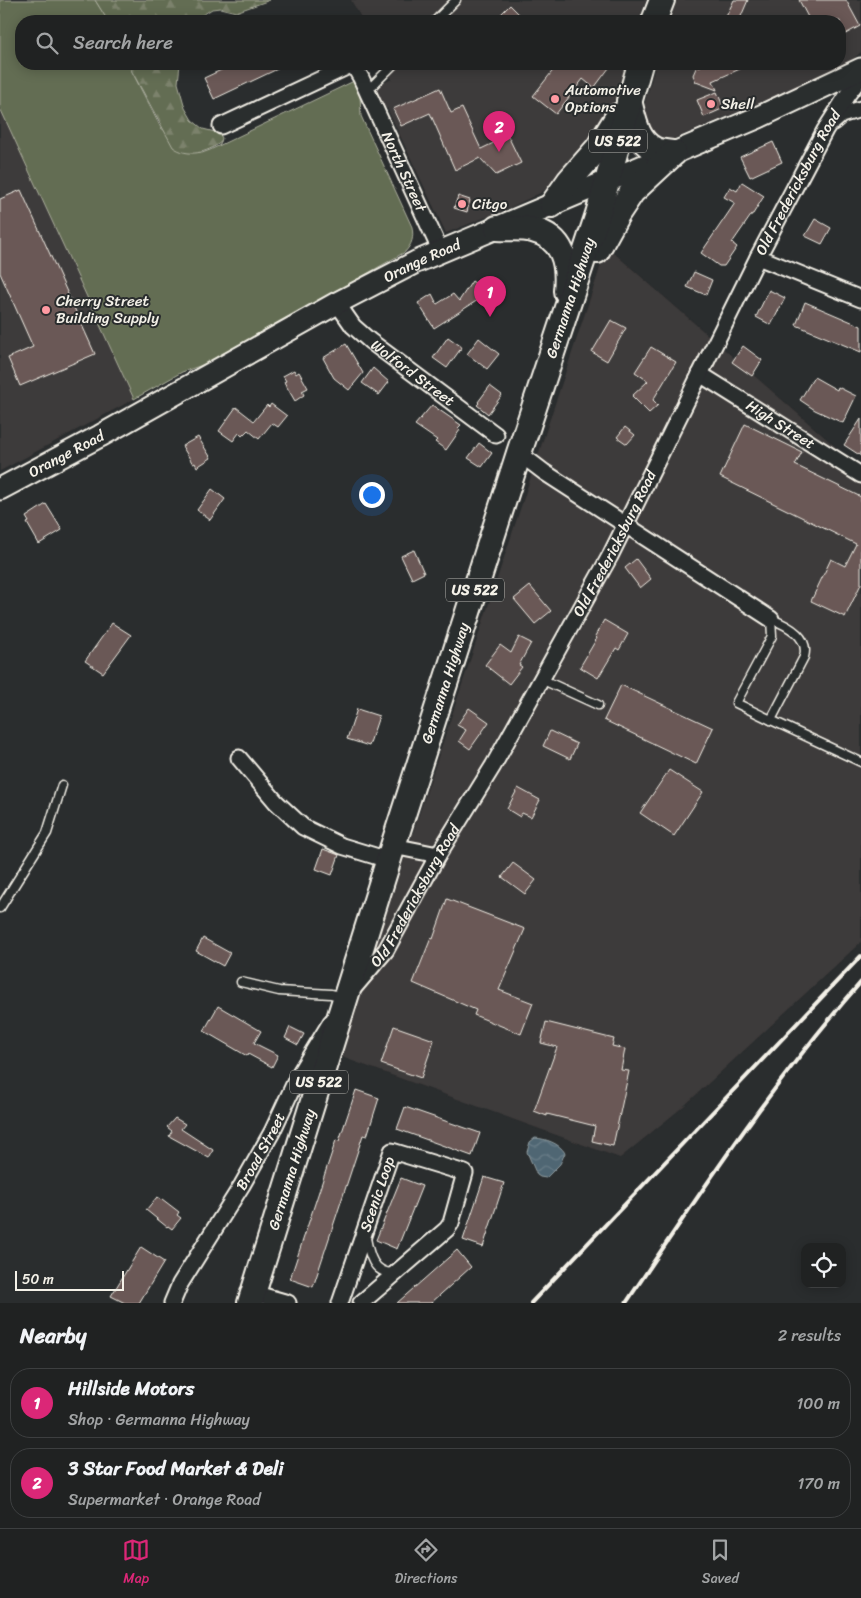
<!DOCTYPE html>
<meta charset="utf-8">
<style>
:root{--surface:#202222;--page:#2d2f2f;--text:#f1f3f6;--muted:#a2a4a5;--line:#3d3f40;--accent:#db2777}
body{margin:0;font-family:Sriracha,sans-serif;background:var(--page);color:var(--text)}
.controls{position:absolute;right:15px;bottom:15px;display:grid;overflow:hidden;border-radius:10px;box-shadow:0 2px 12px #0003}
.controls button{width:45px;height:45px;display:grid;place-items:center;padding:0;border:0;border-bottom:1px solid var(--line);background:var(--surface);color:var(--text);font:25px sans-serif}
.scale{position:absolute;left:15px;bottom:12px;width:109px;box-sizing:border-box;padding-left:5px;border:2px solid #f4f1e8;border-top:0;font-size:14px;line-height:18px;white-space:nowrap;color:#f4f1e8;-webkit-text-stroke:4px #2a2d2e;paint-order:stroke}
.you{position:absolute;left:371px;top:494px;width:18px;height:18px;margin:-12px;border:4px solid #fff;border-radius:50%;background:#1a73e8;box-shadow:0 0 0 8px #1a73e833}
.badge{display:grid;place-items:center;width:32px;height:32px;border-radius:50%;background:var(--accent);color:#fff;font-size:16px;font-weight:700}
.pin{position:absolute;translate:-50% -41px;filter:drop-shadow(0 1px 2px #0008)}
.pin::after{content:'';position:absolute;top:26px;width:18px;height:15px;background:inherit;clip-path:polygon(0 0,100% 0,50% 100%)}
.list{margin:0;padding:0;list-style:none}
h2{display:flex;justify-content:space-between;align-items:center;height:65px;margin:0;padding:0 20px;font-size:21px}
h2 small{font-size:16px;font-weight:400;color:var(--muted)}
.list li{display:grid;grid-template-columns:32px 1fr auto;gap:15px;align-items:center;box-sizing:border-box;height:70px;margin:0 10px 10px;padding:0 10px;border:1px solid var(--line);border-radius:20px}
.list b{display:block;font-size:19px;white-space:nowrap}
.list p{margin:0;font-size:16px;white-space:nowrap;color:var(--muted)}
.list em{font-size:16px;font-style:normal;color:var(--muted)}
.icon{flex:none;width:28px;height:28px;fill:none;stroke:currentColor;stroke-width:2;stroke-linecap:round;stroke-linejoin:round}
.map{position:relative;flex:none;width:861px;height:1303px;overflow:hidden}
.search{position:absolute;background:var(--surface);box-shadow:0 2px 12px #0003;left:15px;right:15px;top:15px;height:55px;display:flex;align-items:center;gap:12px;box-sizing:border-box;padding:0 18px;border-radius:20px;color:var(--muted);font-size:19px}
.sheet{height:225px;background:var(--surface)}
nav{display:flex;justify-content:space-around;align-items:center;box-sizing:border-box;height:70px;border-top:1px solid var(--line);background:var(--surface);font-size:14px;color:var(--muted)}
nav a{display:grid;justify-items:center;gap:2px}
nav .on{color:var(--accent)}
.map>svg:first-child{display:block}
.built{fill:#3e3a3a}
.green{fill:#646d53;stroke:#acaf9e}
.forest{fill:url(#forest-firs);stroke:#acaf9e}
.water{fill:url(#water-waves);stroke:#919ea2}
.building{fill:#6b5957;stroke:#f4f1e8}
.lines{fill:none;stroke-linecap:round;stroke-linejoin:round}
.service-casing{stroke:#f4f1e8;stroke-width:11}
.minor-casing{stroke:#f4f1e8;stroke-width:19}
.secondary-casing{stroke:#f4f1e8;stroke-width:25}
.primary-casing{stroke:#f4f1e8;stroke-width:28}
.service{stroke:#2a2d2e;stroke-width:8}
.minor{stroke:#2a2d2e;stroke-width:15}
.secondary{stroke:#2a2d2e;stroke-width:21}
.primary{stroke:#2a2d2e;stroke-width:24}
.rail{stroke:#f4f1e8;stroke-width:4}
.poi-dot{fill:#ff9aa2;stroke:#2a2d2e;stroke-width:2}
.labels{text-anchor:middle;stroke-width:4;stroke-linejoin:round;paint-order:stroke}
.shield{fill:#2a2d2e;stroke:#b7b6b0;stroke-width:1}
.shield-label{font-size:14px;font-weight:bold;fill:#f4f1e8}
.poi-label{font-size:15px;fill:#f4f1e8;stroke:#2a2d2e;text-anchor:start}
.street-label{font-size:15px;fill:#f4f1e8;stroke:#2a2d2e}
</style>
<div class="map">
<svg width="861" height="1303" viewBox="0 0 861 1303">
<defs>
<pattern id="forest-firs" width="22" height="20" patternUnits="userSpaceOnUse" patternTransform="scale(1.25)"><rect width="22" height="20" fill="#646d53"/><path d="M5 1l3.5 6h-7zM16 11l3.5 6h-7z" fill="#7b826c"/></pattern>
<pattern id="water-waves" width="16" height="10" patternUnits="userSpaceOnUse" patternTransform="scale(1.25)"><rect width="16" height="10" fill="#4f6673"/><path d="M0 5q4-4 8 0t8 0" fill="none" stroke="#697c87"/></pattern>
</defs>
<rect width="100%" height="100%" fill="#2a2d2e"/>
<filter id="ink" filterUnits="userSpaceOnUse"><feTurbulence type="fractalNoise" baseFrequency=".02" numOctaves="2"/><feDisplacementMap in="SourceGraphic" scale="10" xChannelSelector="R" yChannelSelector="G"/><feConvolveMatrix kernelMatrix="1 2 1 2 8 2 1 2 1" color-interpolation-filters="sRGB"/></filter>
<g filter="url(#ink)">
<g class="built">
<path d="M351,0H646L639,21H363Z"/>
<path d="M677,0H861V52L851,61L811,81L673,139L663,138L653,132L647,126L643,109L656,64H840V21H670Z"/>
<path d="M384,64H626L608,119L555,183L540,193L509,208L446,233L387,108L376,111L367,91L392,79Z"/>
<path d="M0,108L134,399L0,471Z"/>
<path d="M607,247L861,469V942L685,1105L620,1158L339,1056Z"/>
</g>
<path class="green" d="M0,0H95L108,21H21V64H128L161,128L197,152L202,153L210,150L354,81L360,94L361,116L412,227C414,238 412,244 405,252L214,361L182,372L134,399L0,108Z"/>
<g class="forest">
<path d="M95,0H270L236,12L220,8L212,9L193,21H108Z"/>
<path d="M128,64H180L178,83L185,108L192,120L203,129L219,133L222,138L221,142C207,153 188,158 173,147Z"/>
</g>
<path class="water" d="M535,1138C546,1139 559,1143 565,1153L560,1164L546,1178L540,1177L537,1175L527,1152L530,1142Z"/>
<g class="building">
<path d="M734,0H748L739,21H724Z"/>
<path d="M799,0H846L860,26L840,37V21H810Z"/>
<path d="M510,5L526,21H494Z"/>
<path d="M234,64H288L214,99L204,78Z"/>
<path d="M558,64H612L594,88L583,79L556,114L533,96Z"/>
<path d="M705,64H751L713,81L717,90L696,82L693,75L696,68Z"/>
<path d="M440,88L451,113L462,108L481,149L508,136L521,163L496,175L480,158L455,170L430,113L401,126L393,109Z"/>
<path d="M717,92L724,108L704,117L697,100Z"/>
<path d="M773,142L782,162L750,177L740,157Z"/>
<path d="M742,182L764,196L753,214H752L732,243L737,247L724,266H719L701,253L735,203L724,197L730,187L737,191Z"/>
<path d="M21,190L95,354L20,386L8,358L33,347L0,273V199Z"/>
<path d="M458,196L470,200L467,212L454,208Z"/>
<path d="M815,219L831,228L822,244L805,236Z"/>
<path d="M694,272L712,280L706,295L687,287Z"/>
<path d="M472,281L489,293L434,328L418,303L432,294L437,304L453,294L459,301Z"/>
<path d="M769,290L785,298L771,325L756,317Z"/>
<path d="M805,302L861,326V352L796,325Z"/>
<path d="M611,320L626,328L607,361L592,352Z"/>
<path d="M448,337L462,347L447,368L433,358Z"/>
<path d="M479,338L499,354L487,369L467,354Z"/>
<path d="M346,344L363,373L349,390L334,378L323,358Z"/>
<path d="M743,346L762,360L752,376L732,362Z"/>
<path d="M651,347L676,362L653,400L658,405L649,413L632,396L648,381L635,372Z"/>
<path d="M373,368L389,382L379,395L362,383Z"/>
<path d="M294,370L296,374L299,372L308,388L302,391L304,395L295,401L284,382L286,381L283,376Z"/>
<path d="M814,377L837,390L838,387L856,396L843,423L815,410L800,400Z"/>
<path d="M490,386L502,395L488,414L477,405L479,403L478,402Z"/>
<path d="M271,404L287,416L278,427L272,423L259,439L248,430L242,436L239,433L233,441L219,431L236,407L254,421L267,405L269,407Z"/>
<path d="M432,405L461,425L458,428L460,430L446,450L435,442L437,440L415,425Z"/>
<path d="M861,419V456L844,445Z"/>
<path d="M745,424L802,452L795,465L861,497V584L845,617L811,601L831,559L845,566L856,544L720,477Z"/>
<path d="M625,427L635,435L627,444L617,437Z"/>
<path d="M198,437L211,458L197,467L195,463L193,464L182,446Z"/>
<path d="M479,443L492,453L482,467L468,458Z"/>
<path d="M212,489L225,499L210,520L197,510Z"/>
<path d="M46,504L62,530L39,544L27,523L29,522L26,517Z"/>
<path d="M414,550L424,573L412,579L401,556Z"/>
<path d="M636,559L651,579L640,588L625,568Z"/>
<path d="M530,586L551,611L535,624L514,599Z"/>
<path d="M604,620L628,634L619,650L616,648L598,678L580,667L597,638L595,636Z"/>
<path d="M112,623L131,635L103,673L85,661Z"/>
<path d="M519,637L531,643L519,665L522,667L509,684L485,665L500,645L511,653Z"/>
<path d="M621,685L713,728L696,764L604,720Z"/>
<path d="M469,708L489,722L470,749L459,741L466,730L457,725Z"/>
<path d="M357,709L379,716L369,746L347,739Z"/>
<path d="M550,731L577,744L570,759L543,746Z"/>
<path d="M669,770L703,792L674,836L640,813Z"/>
<path d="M518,788L540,800L531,817L522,813L520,817L507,809Z"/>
<path d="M323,849L339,855L332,875L316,869Z"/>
<path d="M513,863L536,880L525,894L502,877Z"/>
<path d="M447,899L525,929L499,990L533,1003L521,1034L474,1015L476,1010L413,983L431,938L433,939Z"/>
<path d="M203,938L230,953L223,966L196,951Z"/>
<path d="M218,1006L261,1031L254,1043L278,1055L272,1067L248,1054L247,1056L204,1031Z"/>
<path d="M546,1022L614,1039L612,1046L625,1049L621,1070L629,1071L613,1146L592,1141L595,1126L547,1114V1116L534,1111L557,1047L541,1043Z"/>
<path d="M394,1026L434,1040L421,1078L381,1064Z"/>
<path d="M290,1027L304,1034L298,1045L285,1038Z"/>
<path d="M356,1090L379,1098L367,1136L363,1135L313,1287L290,1279L336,1140L339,1141Z"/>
<path d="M405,1107L480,1133L472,1156L397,1129Z"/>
<path d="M175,1118L185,1124L181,1129L213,1150L209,1158L169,1136L172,1131L167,1127Z"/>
<path d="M484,1177L504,1183L483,1247L463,1240Z"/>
<path d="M401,1178L422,1186L397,1249L376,1240Z"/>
<path d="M157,1197L161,1200L162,1199L179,1212L177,1215L181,1218L172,1229L168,1226L167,1227L146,1210Z"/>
<path d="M141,1247L164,1262L139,1303H125L111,1296Z"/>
<path d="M457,1250L471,1267L431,1303H397Z"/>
</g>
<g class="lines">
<defs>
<g id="service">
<path d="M435,21L456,0"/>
<path d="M367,91L394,64"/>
<path d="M771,619C787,625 810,636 804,657L771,720L736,703L772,636Z"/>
<path d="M541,679L598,705"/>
<path d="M771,720L861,762"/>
<path d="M0,908L47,833L62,785"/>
<path d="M241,982L279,991L331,994L344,997"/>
<path d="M366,1238C369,1254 373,1274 394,1273"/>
</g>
<g id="minor">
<path id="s1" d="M353,64L361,78L441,252"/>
<path d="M833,122L841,115L861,109"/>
<path d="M221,126L353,64"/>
<path d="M758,257L861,299"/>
<path id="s2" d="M337,303L353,326L370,341L496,435"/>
<path id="s3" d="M700,374L861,475"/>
<path d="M519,453L544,472L771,619"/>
<path d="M239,758L276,802L303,827L342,846L388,860"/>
<path d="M393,846L438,855"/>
<path id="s4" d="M352,990L386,950L438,855L493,766L610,556L758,257L825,130L848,94L861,77"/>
<path d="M253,1293L288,1303"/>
<path id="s5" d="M172,1303L180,1284L242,1185L272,1132L298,1076L331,1022"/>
<path id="s6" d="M340,1303L392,1151L465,1173L451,1223L447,1229L361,1303"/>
</g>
<g id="secondary">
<path id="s7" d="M0,489L100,436L337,303L416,262L759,117L861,69"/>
</g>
<g id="primary">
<path d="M654,21L662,0"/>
<path d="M629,101C634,118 636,140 654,149C659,152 668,152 674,153"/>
<path d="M552,205L569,181L598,148L618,116"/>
<path d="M497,228C509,229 522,227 533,230C563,237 569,263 566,291"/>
<path d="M597,251L618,213L632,192L674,153"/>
<path id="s8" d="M250,1303L393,846L519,453L598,214L640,64"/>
</g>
</defs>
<use href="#service" class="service-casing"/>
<use href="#minor" class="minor-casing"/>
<use href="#secondary" class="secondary-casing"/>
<use href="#primary" class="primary-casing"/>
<use href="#service" class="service"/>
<use href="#minor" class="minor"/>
<use href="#secondary" class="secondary"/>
<use href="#primary" class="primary"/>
<g class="rail">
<path d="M531,1303L861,956"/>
<path d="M626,1303C700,1193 773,1082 861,982"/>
</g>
</g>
</g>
<g class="poi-dot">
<circle cx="555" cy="99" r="5"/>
<circle cx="711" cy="104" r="5"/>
<circle cx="462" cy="204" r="5"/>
<circle cx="46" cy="310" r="5"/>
</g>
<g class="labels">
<g class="shield">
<rect x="589" y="129.5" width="58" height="23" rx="4"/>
<rect x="446" y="578.5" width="58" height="23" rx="4"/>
<rect x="290" y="1070.5" width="58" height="23" rx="4"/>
</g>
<g class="shield-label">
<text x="618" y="146">US 522</text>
<text x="475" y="595">US 522</text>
<text x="319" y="1087">US 522</text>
</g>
<g class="poi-label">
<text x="565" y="95">Automotive<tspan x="565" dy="17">Options</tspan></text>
<text x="721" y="109">Shell</text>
<text x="472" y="209">Citgo</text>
<text x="56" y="306">Cherry Street<tspan x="56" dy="17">Building Supply</tspan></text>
</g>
<g class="street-label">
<text dy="5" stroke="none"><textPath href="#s1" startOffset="119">North Street</textPath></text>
<text dy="5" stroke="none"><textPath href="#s4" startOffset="924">Old Fredericksburg Road</textPath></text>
<text dy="5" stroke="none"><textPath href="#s7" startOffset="480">Orange Road</textPath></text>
<text dy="5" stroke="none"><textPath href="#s8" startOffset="1055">Germanna Highway</textPath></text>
<text dy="5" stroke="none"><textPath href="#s2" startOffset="104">Wolford Street</textPath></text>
<text dy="5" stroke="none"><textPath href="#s3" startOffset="95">High Street</textPath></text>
<text dy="5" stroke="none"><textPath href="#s7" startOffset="75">Orange Road</textPath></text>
<text dy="5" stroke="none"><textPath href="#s4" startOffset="519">Old Fredericksburg Road</textPath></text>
<text dy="5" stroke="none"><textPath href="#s8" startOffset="650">Germanna Highway</textPath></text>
<text dy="5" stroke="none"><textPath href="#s4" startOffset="114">Old Fredericksburg Road</textPath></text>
<text dy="5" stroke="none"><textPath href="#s5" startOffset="176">Broad Street</textPath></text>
<text dy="5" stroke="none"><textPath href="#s8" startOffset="140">Germanna Highway</textPath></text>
<text dy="5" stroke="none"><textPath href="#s6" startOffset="115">Scenic Loop</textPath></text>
</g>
</g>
</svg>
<div class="controls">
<button><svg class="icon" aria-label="locate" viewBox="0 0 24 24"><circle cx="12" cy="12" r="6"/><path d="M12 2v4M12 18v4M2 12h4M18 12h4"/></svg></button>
</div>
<div class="scale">50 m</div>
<div class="you"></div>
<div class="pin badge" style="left:490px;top:317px">1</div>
<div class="pin badge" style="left:499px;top:152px">2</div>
<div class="search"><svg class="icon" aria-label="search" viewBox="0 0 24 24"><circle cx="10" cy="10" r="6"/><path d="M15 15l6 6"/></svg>Search here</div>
</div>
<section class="sheet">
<h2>Nearby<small>2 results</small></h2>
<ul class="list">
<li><span class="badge">1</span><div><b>Hillside Motors</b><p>Shop · Germanna Highway</p></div><em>100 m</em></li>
<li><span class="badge">2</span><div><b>3 Star Food Market &amp; Deli</b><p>Supermarket · Orange Road</p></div><em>170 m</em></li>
</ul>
</section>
<nav>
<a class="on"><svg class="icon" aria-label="map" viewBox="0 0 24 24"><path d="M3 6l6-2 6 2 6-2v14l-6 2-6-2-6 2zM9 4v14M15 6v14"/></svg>Map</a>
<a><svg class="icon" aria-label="directions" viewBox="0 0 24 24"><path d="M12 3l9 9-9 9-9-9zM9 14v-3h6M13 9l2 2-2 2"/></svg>Directions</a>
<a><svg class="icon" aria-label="saved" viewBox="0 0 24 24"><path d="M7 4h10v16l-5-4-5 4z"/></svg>Saved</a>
</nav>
